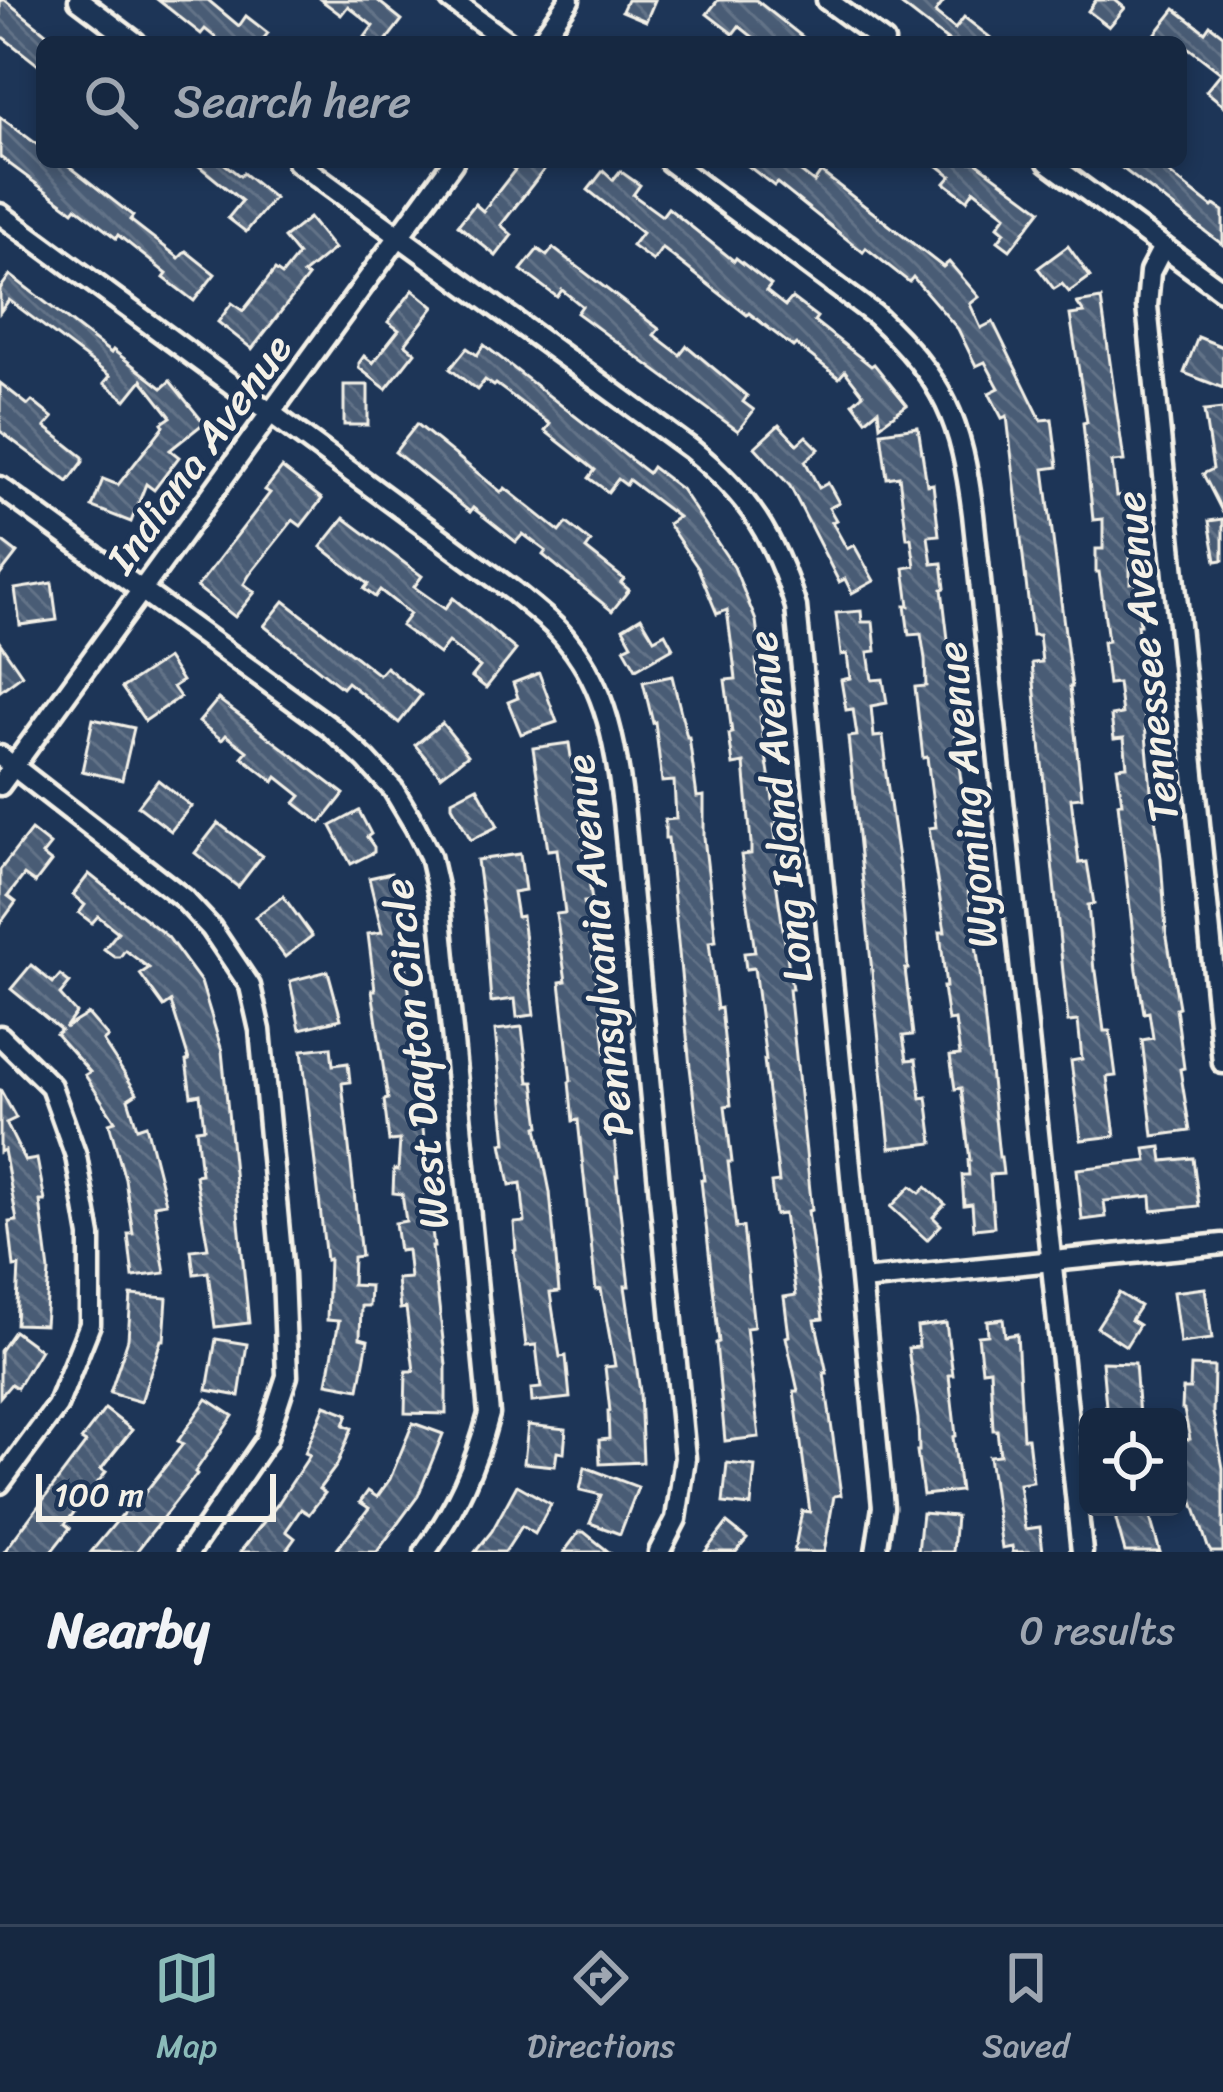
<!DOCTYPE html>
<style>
:root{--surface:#162841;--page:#23344c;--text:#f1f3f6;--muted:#9ea6b1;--line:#35445a;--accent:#8bbbb9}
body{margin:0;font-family:Sriracha,sans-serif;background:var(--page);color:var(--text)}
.controls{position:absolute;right:36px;bottom:36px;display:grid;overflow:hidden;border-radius:18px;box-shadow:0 6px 18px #0003}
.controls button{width:108px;height:108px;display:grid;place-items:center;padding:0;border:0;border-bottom:3px solid var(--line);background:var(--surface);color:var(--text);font:60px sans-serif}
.scale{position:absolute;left:36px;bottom:30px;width:240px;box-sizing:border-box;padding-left:12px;border:6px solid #f4f1e8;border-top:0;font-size:33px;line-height:42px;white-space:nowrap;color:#f4f1e8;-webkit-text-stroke:9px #1d3557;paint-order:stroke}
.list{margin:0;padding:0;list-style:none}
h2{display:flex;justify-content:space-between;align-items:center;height:156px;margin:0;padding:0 48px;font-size:51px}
h2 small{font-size:39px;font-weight:400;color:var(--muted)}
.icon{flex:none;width:66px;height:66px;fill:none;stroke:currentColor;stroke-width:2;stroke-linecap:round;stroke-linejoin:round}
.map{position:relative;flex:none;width:1223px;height:1552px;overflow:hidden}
.search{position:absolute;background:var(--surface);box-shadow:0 6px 18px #0003;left:36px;right:36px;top:36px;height:132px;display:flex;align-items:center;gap:30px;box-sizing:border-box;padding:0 42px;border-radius:18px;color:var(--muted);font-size:45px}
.sheet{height:372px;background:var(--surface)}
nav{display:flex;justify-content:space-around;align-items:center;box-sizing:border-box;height:168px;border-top:3px solid var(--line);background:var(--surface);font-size:33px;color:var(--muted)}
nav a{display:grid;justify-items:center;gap:6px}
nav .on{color:var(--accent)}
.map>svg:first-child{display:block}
.building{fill:url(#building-back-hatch);stroke:#f4f1e8;stroke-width:3}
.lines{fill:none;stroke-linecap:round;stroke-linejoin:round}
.minor-casing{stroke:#f4f1e8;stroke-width:27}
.minor{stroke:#1d3557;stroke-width:18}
.labels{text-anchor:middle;stroke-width:9;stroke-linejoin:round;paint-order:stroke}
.street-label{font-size:42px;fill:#f4f1e8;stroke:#1d3557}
</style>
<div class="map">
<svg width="1223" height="1552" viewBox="0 0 1223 1552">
<defs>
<pattern id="building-back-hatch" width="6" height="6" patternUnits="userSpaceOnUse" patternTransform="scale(3)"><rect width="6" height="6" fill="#485b74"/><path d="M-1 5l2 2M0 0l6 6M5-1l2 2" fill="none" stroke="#637388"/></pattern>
</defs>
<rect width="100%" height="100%" fill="#1d3557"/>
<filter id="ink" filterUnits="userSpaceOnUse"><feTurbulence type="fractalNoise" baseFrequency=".00833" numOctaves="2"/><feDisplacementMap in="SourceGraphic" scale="24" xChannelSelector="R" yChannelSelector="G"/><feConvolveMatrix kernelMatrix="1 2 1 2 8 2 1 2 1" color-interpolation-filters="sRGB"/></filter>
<g filter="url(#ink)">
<g class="building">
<path d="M0,0H5L57,42H42V68L0,35Z"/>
<path d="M158,0H208L239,26L246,16L268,33L261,42H221L205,29L201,34Z"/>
<path d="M321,0H377L402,20L385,42H371L365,37L373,26L348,6L341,15Z"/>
<path d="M627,0H655L646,21L622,11Z"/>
<path d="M718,0H756L809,42H759L739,26L733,34L707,14Z"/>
<path d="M895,0H945L935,13L955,29L964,17L996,42H945L947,40Z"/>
<path d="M1096,0H1115L1125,8L1109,27L1088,11Z"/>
<path d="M1175,9L1205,32L1210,25L1223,35V105L1206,91L1221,73L1181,42H1149Z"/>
<path d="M0,117L42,148V162H64L133,216L130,220L179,258L186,251L215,274L194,301L164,278L167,274L118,235L116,238L76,207L73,211L0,157Z"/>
<path d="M194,162H222L240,176L243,173L274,198L246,232L228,218L242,201Z"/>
<path d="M505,162H550L501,225L512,235L496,256L458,225L475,204L483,211L515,170Z"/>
<path d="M743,162H788L814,182L821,172L943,267L949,262L979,297L970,304L981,328L993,322L1041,420L1052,419L1058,467L1044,469L1072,687H1070L1082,797L1071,798L1079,863L1087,862L1094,904L1088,905L1094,971H1096L1104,1031H1110L1116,1076L1107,1077L1115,1136L1081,1140L1071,1061L1082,1059L1078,1021L1068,1022L1032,663L1042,662L1039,635H1032L1007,416L1002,418L989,393L999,388L985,362L976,366L958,329L913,277L909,282L866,248L863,252L777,183L774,186Z"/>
<path d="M933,162H976L1041,210L1010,250L998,241L1005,232L998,226L1006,215L974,190L967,200L945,183L951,176Z"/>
<path d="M1114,162H1155L1212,207L1214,205L1223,211V245Z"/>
<path d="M603,171L613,180L620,171L640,185L633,195L662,216L668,208L734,261L736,258L771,285L766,291L785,306L792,298L817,317L814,321L871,366L874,364L907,405L880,425L878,410L866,420L853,403L863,394L845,371L839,378L796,344L793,347L749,313L747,315L662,248L653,261L632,246L642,233L588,190Z"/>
<path d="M309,218L334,249L303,274L308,277L252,349L218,322L232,303L243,311L275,270L282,275L298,255L284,238Z"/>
<path d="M1068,246L1090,277L1069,292L1062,284L1054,289L1038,268Z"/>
<path d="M553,248L659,329L654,335L680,355L687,346L747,396L743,402L754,410L738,431L577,313L582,306L562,290L557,297L521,270L538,249L547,256Z"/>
<path d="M10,275L111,353L113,350L162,388L170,381L204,423L170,450L179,457L154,490L146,484L131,522L92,507L103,479L118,485L164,426L162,423L171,417L142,380L126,400L104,383L110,376L9,300L0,312V289Z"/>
<path d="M413,290L434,307L405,344L415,352L386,389L359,368V363L364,356L373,363L399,330L388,322Z"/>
<path d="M1101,299L1124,461L1112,462L1116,496L1124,495L1130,530V583L1135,582L1140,625H1137L1144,680H1141L1151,790L1161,858L1166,932L1179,1007L1176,1008L1184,1068L1180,1069L1190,1131L1153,1136L1142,1040L1153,1038L1149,1012L1144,1013L1137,970L1118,803H1122L1117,767L1127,766L1124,738L1114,739L1111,716L1122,714L1118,683L1108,684L1103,642L1108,641L1099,572H1096V549H1103V519L1093,520L1083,423L1087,422L1070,315L1084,313L1077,303Z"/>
<path d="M1198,337L1223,347V388L1184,373Z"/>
<path d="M484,345L648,473L652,467L681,489L734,567L756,621L761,660H756L763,716L760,717L777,825H774L782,881L776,882L792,989H789L812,1210L808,1211L823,1319L815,1320L827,1373H824L841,1495L834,1496L824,1552H794L802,1511L810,1512L794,1391H798L786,1337L789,1336L784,1297L796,1295L784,1214L775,1215L771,1183L779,1182L764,1060H766L754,968L746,969L744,953L755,952L741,855L751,854V843L744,763L733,765L729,734L732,733L725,680L736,679L727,610L717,614L698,568L668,524L678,517L629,480L626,485L618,479L608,492L589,478L595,470L545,431L550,424L496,384L494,386L485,380L477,390L450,369L467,348L477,355Z"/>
<path d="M0,383L28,405L32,401L53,418L45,427L83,457V462L68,482L0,431Z"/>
<rect x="344" y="385" width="24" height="40"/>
<path d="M1223,409V513L1203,474L1213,469L1204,411Z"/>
<path d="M417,424L501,492L505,488L560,532L567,523L591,542L586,549L624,579L621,583L629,590L612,611L543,555L546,551L523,534L516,542L473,508L470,512L395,452Z"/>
<path d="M779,425L797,444L806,436L819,449L805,461L819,488L828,483L839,503L829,508L836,520L832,522L847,549L854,545L874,581L852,593L845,579L839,582L790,486L755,447Z"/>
<path d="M918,427L927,485L933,484L939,535L928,536L932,564L942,563L945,588L942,589L955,698L950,699L972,862L964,863L980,973L999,1157H1001L1003,1174L990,1175L994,1227L974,1229L972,1204L964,1205L962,1175H969L968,1160H970L961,1088L955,1089L950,1056L960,1055L955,1020L948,1021L943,987H946L940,932H945L929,828L936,827L927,757L923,758L915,687L926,686L925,659L921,634L909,635L905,606H909L904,568L915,566L911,538H907L899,476L887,478L881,432Z"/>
<path d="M282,468L322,499L301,526L293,520L250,574L244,584L255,592L235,617L197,587L270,493L265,490Z"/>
<path d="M344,518L422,576L414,587L445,609L453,598L516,650L486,688L472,677L480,667L448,642L439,654L401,626L410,614L380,590L375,597L364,589L368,584L321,547Z"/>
<path d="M1223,519V560L1216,561L1209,521Z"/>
<path d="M0,540L17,553L0,575Z"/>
<path d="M52,583L57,620L20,625L15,589Z"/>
<path d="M284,601L379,675L386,667L421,695L399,723L347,682L342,688L264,626Z"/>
<path d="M861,611L862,622H873L876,651L868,652L872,680L883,679L887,703L871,706L874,737L883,736L886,760L884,761L901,880L908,969H905L913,1035L903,1036L907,1060L916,1059L921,1098L927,1097L933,1143L890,1148L848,737L857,736L853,709L846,710L841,680L850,678L847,654L841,655L836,613Z"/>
<path d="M641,617L654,639L665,633L673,648L636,669L624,648L632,644L623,628Z"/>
<path d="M0,643L22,675L0,691Z"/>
<path d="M167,658L182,681L173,687L180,697L145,721L122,688Z"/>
<path d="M539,673L557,722L521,734L508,702L518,698L513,683Z"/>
<path d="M672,676L687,737H689L697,797L704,796V837L716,941L709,942L717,1009L721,1008L731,1105L725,1106L732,1162H728L736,1228L743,1227L754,1327L746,1328L759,1437L725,1441L716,1343L719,1342L701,1180H704L690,1067L668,838H665V820L676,819L674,781L662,782L655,722L653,723L643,682Z"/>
<path d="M218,699L344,794L321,823L295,803L301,796L277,777L274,782L242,757L247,751L226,735L222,740L199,722Z"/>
<path d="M93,719L134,728L122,780L82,771Z"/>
<path d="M442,723L468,755L441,776L415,745Z"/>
<path d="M569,743L592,901L584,902L601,1010L618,1176H616L629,1286H625L640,1392L643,1462L600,1464L599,1440L609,1439L608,1411H610L605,1367L615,1366L601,1289L596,1290L578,1120L573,1121L569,1082L571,1081L560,982L566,981L556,914L565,913L557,849L548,850L533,748Z"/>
<path d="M158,780L191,806L171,831L138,806Z"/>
<path d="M477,787L498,826L471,840L452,806V800Z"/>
<path d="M359,811L371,834L367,837L374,847V852L351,864L331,826Z"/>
<path d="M218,823L262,856L238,887L195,853Z"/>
<path d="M31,830L50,845L42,855L51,862L35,883L24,875L8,896L16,902L0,924V870Z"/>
<path d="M520,854L525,890L513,892L517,917L522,916L534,1015L517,1017L515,999L491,1002L485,921L477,860Z"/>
<path d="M391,873L401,914L413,1028H411L426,1154L424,1206H429L434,1247H432L446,1365V1414L405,1413L406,1371H414L406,1308L400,1309L397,1279L410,1278L407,1250L399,1251L395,1223L406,1221L402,1194L393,1193L394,1169L398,1170L400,1140L389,1141L384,1100L388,1099L372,990H375L368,934L382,932L369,878Z"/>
<path d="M89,874L168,937L201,982L222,1051L249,1323L215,1327L208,1272L194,1274L191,1250L208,1248L195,1175L201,1174L196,1129L204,1128L200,1094L191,1096L186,1061L189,1060L171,1002L164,1007L140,974L149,968L125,950L120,957H115L104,949L118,932L98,916L92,923L79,913L85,905L73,895Z"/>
<path d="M283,896L312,936L285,957L255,917Z"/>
<path d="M31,965L53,983L60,975L70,983L60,995L76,1013L65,1028L88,1014L108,1037L103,1041L137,1093L128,1099L137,1128L146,1125L166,1203L154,1205L165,1273L133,1277L128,1234H133L125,1179L109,1123L115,1121L85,1075L90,1072L56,1034L61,1030L11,989Z"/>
<path d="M328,971L341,1019L300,1029L290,981Z"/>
<path d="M522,1027L529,1082H534L540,1126L537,1127L550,1192L559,1292L550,1293L560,1357L566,1356L570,1398L532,1402L531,1389L541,1388L536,1345L526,1346L514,1250H516L514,1223L525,1222L521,1183L510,1185L502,1143H506L495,1030Z"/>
<path d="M331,1047L333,1065L348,1063L350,1082L342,1083L361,1256L353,1257L352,1285L370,1286L369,1306H361L360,1338L368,1340L359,1389L327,1383L339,1321L327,1320L329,1259L326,1260L302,1050Z"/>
<path d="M0,1089L16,1118L6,1123L25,1161L37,1159L45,1201H40L49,1271L45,1325L16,1324L19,1266L14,1267L9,1222L17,1221L4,1150L0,1152Z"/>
<path d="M1161,1147L1163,1161L1193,1158L1199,1206L1152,1211L1151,1196L1104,1201L1106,1217L1082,1220L1077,1169L1147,1161L1145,1149Z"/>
<path d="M911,1186L920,1193L926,1187L945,1204L933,1217L941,1225L927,1240L891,1207Z"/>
<path d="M1205,1288L1212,1339L1180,1343L1173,1292Z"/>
<path d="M1119,1293L1140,1306L1131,1320L1139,1325L1126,1346L1097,1327Z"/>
<path d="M131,1295L167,1298L164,1340H161L141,1402L110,1393L128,1339Z"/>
<path d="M1003,1319L1005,1336L1017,1334L1023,1438H1028L1033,1482L1019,1484L1025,1529L1040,1527L1043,1552H1013L1012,1546L1002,1548L989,1456L1000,1455L997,1430H993L990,1369L982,1370L978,1336L988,1335L987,1321Z"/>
<path d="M946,1323L953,1375H949L956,1436L953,1437L960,1491L923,1495L917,1451H919L918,1419L908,1348L919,1347L917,1327Z"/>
<path d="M14,1331L40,1350L17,1388L11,1384L0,1397V1351Z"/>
<path d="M216,1339L247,1344L239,1396L207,1390Z"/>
<path d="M1102,1362L1135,1363L1139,1417H1107Z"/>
<path d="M1191,1366L1214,1367L1213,1413L1223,1468V1552H1211L1208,1547L1191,1496L1180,1441L1190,1439L1184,1410L1182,1409L1183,1389H1190Z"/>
<path d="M207,1399L233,1416L195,1472L197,1474L136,1552H91L137,1497L140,1499L183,1444L178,1441Z"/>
<path d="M325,1405L348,1414L344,1425L352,1428L337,1465L319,1489L325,1493L309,1514L301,1509L286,1531L295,1538L285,1552H240L277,1505L310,1455L305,1453Z"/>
<path d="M105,1409L132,1430L101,1469L106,1472L65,1524L70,1528L51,1552H4L86,1443L81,1440Z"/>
<path d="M413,1423L443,1434L418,1496L377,1552H335L369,1508L360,1502L368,1491L377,1497L390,1479Z"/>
<path d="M528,1425L566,1429L564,1453L557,1452L555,1466L524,1463Z"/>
<path d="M727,1463L755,1466L751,1506L723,1503Z"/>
<path d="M585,1467L638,1487L620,1534L590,1523L601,1495L580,1490Z"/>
<path d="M517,1485L551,1504L535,1534L522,1526L505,1552H475L492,1531Z"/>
<path d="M1116,1507H1147L1160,1552H1125L1116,1520Z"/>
<path d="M922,1513L956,1516L953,1552H918Z"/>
<path d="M727,1523L747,1539L736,1552H705Z"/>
<path d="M579,1532H584L609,1552H564Z"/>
</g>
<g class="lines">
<defs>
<g id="minor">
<path d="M79,0L135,42"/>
<path d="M451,0L508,42"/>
<path d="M827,0L884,42"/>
<path d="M540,42L569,0"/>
<path d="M297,162L691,449C749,496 774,536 796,607L883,1507L876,1552"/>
<path d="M670,162L875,315C945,381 961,419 973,514L1082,1552"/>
<path d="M1048,162L1223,291"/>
<path d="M0,214L513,591C532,607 554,623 569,643C607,690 616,748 623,805L685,1458L676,1519L659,1552"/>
<path d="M1163,247L1150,272L1147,306L1223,1063"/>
<path d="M0,487L331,728L366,760L393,789L415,826L430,856L439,896L489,1414C475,1467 457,1507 425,1552"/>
<path d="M0,756L183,898L211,928L250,986L260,1030L283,1275L287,1376L266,1440L189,1552"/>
<path d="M0,785L453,162"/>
<path d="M0,1036L51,1086L76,1156L90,1236V1324L57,1406L0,1483"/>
<path d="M862,1280L1223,1244"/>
</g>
</defs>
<use href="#minor" class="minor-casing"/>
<use href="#minor" class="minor"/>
</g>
</g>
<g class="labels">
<g class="street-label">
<text transform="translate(198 453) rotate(-54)" y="15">Indiana Avenue</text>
<text transform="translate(1146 657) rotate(-96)" y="15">Tennessee Avenue</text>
<text transform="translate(966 795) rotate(-96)" y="15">Wyoming Avenue</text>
<text transform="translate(779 807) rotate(-96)" y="15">Long Island Avenue</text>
<text transform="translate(598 946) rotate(-96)" y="15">Pennsylvania Avenue</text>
<text transform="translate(415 1054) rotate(-96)" y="15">West Dayton Circle</text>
</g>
</g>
</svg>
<div class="controls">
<button><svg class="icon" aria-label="locate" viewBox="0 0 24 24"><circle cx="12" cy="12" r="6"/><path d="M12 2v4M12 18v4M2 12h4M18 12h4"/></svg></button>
</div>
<div class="scale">100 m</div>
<div class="search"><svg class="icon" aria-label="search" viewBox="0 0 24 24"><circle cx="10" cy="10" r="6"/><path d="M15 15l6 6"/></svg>Search here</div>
</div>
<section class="sheet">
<h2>Nearby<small>0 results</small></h2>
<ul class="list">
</ul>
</section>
<nav>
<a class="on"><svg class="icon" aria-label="map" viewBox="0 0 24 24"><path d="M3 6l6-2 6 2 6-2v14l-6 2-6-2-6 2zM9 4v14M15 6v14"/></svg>Map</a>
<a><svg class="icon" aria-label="directions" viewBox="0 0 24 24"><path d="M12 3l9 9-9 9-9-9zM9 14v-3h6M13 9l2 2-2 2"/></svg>Directions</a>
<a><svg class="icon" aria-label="saved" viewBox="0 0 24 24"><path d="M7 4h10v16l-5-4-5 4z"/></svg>Saved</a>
</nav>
